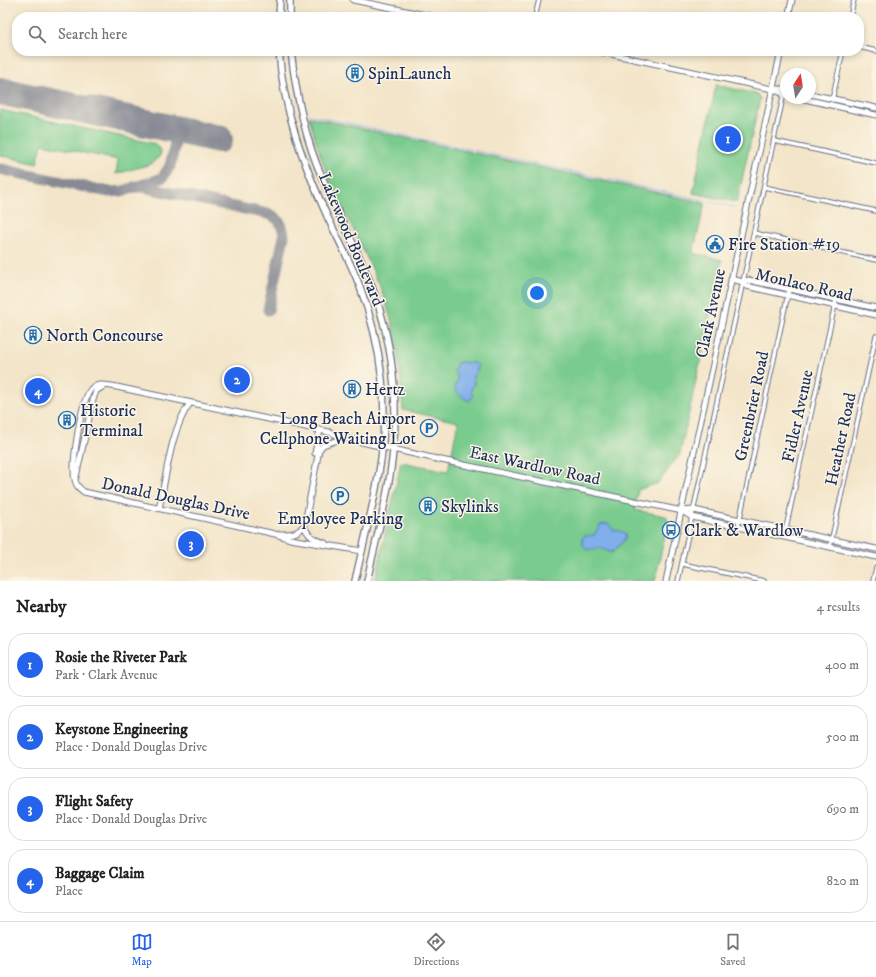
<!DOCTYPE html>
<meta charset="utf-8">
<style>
:root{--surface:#fff;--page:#f2f2f2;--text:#222;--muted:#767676;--line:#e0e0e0;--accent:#2563eb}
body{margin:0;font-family:"IM FELL DW Pica",serif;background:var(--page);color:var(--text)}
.compass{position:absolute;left:780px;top:68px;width:36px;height:36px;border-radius:50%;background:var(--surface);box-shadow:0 2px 6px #0003;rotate:12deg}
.you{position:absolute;left:537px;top:293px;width:14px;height:14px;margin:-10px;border:3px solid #fff;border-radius:50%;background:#1a73e8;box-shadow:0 0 0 6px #1a73e833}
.badge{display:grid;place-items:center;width:26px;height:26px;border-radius:50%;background:var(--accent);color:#fff;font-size:13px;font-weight:700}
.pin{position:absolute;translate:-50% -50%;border:2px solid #fff;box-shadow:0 1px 4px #0006}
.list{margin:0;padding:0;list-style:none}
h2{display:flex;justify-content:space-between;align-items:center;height:52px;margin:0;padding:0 16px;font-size:17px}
h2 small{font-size:13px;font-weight:400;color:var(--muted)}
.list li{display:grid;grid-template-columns:26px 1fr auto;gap:12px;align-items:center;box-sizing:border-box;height:64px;margin:0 8px 8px;padding:0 8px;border:1px solid var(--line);border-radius:16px}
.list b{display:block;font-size:15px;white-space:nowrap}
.list p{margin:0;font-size:13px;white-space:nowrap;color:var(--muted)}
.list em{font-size:13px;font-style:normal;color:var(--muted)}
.icon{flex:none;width:22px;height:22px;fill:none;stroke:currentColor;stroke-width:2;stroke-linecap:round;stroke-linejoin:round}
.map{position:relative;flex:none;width:876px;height:581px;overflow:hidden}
.search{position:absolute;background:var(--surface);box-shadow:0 2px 6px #0003;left:12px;right:12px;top:12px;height:44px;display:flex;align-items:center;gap:10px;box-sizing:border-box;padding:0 14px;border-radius:16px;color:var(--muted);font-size:15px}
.sheet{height:340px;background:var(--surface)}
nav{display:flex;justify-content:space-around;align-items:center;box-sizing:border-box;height:56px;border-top:1px solid var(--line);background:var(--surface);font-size:11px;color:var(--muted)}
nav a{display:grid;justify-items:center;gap:2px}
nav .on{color:var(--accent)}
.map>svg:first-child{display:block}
.green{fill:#7acc8e;stroke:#4a7e76}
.water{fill:#80afeb;stroke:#4e6fa4}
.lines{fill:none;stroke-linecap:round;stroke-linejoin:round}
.stream{stroke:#80afeb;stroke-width:1}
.taxiway{stroke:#878a94;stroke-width:11}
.runway{stroke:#878a94;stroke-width:28}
.street-casing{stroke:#676f83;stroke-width:5.5}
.secondary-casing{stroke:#676f83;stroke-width:7}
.primary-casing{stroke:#676f83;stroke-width:8}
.street{stroke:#fff;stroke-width:3.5}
.secondary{stroke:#fff;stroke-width:5}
.primary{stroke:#fff;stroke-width:5.5}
.labels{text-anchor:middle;stroke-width:3;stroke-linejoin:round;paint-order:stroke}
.poi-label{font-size:17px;fill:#1b2f5e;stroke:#fcf5e5;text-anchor:start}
.street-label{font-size:17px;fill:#1b2f5e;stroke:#fcf5e5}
</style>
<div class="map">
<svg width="876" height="581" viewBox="0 0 876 581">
<rect width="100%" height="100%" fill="#fcf5e5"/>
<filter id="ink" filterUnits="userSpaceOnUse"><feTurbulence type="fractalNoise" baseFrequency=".025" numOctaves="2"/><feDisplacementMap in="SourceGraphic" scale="8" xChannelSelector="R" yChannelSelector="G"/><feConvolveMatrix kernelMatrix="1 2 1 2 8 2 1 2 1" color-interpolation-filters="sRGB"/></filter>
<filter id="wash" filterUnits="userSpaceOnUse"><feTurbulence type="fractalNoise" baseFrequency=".012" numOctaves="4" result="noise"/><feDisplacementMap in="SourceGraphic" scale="16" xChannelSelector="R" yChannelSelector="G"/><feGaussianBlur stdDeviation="0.9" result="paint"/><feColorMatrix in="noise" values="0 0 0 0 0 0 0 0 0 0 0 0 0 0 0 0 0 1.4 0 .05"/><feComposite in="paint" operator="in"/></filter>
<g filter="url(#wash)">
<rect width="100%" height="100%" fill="#f3e5c9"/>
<g class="green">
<path d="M716,85L757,94L760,99L737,202L693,193Z"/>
<path d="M0,110L156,144L161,151L160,156L151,164L116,174L118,160L42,144L37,164L0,155Z"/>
<path d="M309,117L705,203L693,253L722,260L680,454L658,483L638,490L635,510L666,516L668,521L655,581H375L401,462L448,471L458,422L403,410C401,381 399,351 392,323C379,273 351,230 331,183C322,162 315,140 309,117Z"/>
</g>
<g class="water">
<path d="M461,362L471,363L474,362L478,366L477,371L473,376L474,383L471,390L473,397L468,401C462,396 455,394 455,385C460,379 456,375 454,370L457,363Z"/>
<path d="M604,524H609L613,530L621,531L626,534L625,539L613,552H609L600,548L587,550L583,545L582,538L584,536L594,535L600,525Z"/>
</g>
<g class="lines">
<path class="stream" d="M310,115L734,207"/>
<g class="taxiway">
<path d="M0,169L109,192L123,191L157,180L163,177L170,166L178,130"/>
<path d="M134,187H143L268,214C279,217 283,225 284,236L268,310"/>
</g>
<path class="runway" d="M0,91L219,139"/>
</g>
</g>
<g filter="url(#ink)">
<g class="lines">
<defs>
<g id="street">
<path d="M535,17L539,0"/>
<path d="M850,17L854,0"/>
<path d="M859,47L876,51"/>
<path d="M832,100L843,51"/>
<path d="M774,141L876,163"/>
<path d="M764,187L876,211"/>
<path d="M754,233L876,260"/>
<path d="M738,527L789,289"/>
<path d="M784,537L836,300"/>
<path d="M830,547L876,336"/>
<path d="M682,564L764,581"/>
<path d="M678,581L784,93"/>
<path d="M873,581L876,568"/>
</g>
<g id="secondary">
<path d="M353,0L435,17"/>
<path d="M788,17L792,0"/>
<path d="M597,51L772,89H786"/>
<path d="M773,89L786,95"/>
<path d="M810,94L876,108"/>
<path d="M800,98L876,115"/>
<path d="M731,279L743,282"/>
<path d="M743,282L746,286L876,315"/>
<path d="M743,282L748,280L876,308"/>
<path d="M315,453L320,430"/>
<path d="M76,477L93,400L96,391L104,386"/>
<path d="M159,508C167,475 170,431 190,403"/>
<path d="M682,511L692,517L876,557"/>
<path d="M304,525C308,537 314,539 325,543"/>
<path d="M280,534C292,534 300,534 305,523L319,450L323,445L344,438"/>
<path d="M362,551L290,539L275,534L84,492C80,489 76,486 75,480C71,465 81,400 91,389C97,383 105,385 112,386L329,432L344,438L441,460L682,511L694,510L876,549"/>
<path d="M666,581L781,51"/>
</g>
<g id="primary">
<path d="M279,17L280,0"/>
<path d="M290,17V0"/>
<path d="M279,51C283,110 304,165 328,218C339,241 351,263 360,287C382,345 390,410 379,472C373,508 363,545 355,581"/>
<path d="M291,51C296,94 304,137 322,177C340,220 365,262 379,307C393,353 398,403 393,451C389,495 376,538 367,581"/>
</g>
</defs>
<use href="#street" class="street-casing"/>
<use href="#secondary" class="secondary-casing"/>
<use href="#primary" class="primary-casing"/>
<use href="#street" class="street"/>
<use href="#secondary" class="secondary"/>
<use href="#primary" class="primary"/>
</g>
</g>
<defs>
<symbol id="building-ring" viewBox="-11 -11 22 22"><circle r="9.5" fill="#fcf5e5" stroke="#1f6fb2" stroke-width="1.5"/><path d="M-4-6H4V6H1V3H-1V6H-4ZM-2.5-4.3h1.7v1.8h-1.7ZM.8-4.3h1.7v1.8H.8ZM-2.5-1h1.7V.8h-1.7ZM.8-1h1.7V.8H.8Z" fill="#1f6fb2"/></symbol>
<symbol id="civic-ring" viewBox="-11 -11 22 22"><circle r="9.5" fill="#fcf5e5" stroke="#1f6fb2" stroke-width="1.5"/><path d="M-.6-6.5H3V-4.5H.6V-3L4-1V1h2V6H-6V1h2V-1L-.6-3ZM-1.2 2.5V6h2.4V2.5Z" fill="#1f6fb2"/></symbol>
<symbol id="parking-ring" viewBox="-11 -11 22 22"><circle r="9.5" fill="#fcf5e5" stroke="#1f6fb2" stroke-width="1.5"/><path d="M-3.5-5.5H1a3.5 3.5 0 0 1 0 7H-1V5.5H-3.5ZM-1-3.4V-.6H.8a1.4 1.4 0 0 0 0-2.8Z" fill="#1f6fb2"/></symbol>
<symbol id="bus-ring" viewBox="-11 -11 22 22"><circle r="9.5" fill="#fcf5e5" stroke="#1f6fb2" stroke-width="1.5"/><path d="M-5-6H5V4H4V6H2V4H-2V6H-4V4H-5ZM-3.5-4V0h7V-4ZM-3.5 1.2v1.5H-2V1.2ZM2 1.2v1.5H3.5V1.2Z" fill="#1f6fb2"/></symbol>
</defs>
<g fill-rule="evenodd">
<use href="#building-ring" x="345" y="63" width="20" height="20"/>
<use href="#civic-ring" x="705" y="234" width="20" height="20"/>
<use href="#building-ring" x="23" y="325" width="20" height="20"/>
<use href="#building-ring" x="342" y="379" width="20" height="20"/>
<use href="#building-ring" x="57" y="410" width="20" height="20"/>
<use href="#parking-ring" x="419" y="418" width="20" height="20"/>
<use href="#parking-ring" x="330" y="486" width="20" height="20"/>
<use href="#building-ring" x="418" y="496" width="20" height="20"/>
<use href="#bus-ring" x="661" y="520" width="20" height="20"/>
</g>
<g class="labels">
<g class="poi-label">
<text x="368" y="79">SpinLaunch</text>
<text x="728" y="250">Fire Station #19</text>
<text x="46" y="341">North Concourse</text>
<text x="365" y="395">Hertz</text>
<text x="80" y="416">Historic<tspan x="80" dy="20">Terminal</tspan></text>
<text x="416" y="424" text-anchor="end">Long Beach Airport<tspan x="416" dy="20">Cellphone Waiting Lot</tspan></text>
<text x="441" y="512">Skylinks</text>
<text x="340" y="524" text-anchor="middle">Employee Parking</text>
<text x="684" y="536">Clark &amp; Wardlow</text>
</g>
<g class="street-label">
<text transform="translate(352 239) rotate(67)" y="6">Lakewood Boulevard</text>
<text transform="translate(804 284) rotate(13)" y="6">Monlaco Road</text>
<text transform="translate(710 313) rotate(-78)" y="6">Clark Avenue</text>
<text transform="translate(751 406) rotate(-78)" y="6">Greenbrier Road</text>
<text transform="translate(797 416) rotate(-78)" y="6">Fidler Avenue</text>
<text transform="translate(840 439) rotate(-78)" y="6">Heather Road</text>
<text transform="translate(535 465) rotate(12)" y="6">East Wardlow Road</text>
<text transform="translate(176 498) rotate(12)" y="6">Donald Douglas Drive</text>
</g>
</g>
</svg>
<svg class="compass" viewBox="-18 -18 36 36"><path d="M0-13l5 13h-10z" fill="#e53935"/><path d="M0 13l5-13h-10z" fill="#767676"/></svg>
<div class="you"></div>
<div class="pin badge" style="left:728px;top:139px">1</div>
<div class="pin badge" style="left:237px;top:380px">2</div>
<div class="pin badge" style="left:191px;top:544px">3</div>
<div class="pin badge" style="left:38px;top:391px">4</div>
<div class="search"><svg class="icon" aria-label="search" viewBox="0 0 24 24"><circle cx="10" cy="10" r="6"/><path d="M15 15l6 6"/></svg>Search here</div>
</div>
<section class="sheet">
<h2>Nearby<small>4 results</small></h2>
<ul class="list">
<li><span class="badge">1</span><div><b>Rosie the Riveter Park</b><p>Park · Clark Avenue</p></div><em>400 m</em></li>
<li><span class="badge">2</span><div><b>Keystone Engineering</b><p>Place · Donald Douglas Drive</p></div><em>500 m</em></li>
<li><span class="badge">3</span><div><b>Flight Safety</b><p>Place · Donald Douglas Drive</p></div><em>690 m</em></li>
<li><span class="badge">4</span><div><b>Baggage Claim</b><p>Place</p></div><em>820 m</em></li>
</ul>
</section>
<nav>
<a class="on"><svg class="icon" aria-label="map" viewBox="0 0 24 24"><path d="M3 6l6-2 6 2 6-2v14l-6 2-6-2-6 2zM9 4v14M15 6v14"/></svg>Map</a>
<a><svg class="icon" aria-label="directions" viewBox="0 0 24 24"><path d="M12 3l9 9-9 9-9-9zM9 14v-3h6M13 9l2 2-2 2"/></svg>Directions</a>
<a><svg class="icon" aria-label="saved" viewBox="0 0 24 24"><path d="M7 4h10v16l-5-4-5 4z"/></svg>Saved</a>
</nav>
